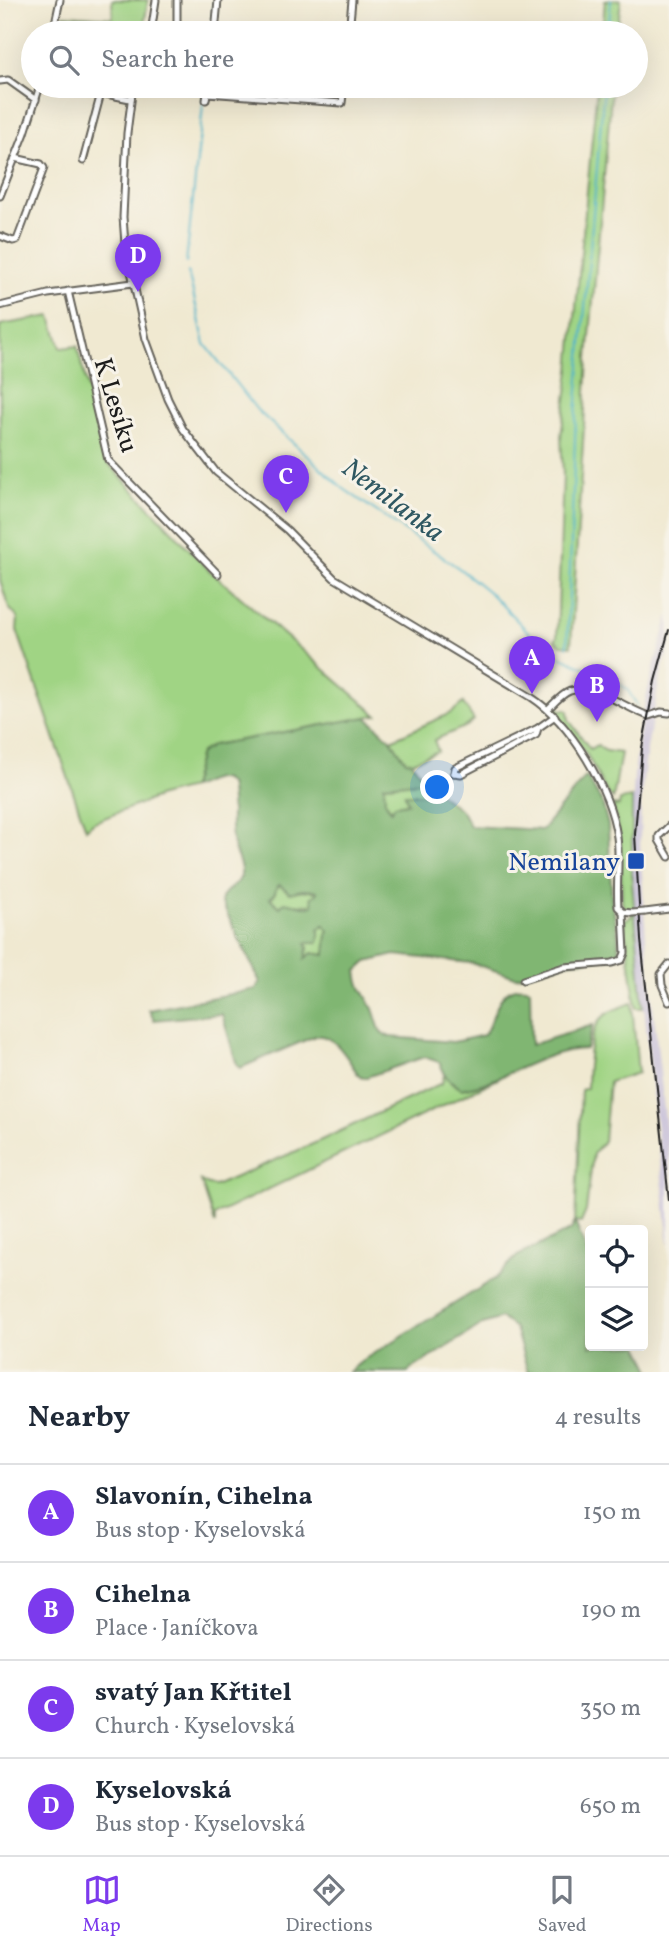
<!DOCTYPE html>
<meta charset="utf-8">
<style>
:root{--surface:#fff;--page:#f2f2f3;--text:#1f2937;--muted:#747a83;--line:#e0e1e3;--accent:#7c3aed}
body{margin:0;font-family:Vollkorn,serif;background:var(--page);color:var(--text)}
.controls{position:absolute;right:21px;bottom:21px;display:grid;overflow:hidden;border-radius:7px;box-shadow:0 7px 28px #0002}
.controls button{width:63px;height:63px;display:grid;place-items:center;padding:0;border:0;border-bottom:2px solid var(--line);background:var(--surface);color:var(--text);font:35px sans-serif}
.you{position:absolute;left:438px;top:788px;width:24px;height:24px;margin:-18px;border:5px solid #fff;border-radius:50%;background:#1a73e8;box-shadow:0 0 0 10px #1a73e833}
.badge{display:grid;place-items:center;width:46px;height:46px;border-radius:50%;background:var(--accent);color:#fff;font-size:23px;font-weight:700}
.pin{position:absolute;translate:-50% -58px;filter:drop-shadow(0 2px 4px #0008)}
.pin::after{content:'';position:absolute;top:37px;width:24px;height:21px;background:inherit;clip-path:polygon(0 0,100% 0,50% 100%)}
.list{margin:0;padding:0;list-style:none}
h2{display:flex;justify-content:space-between;align-items:center;height:91px;margin:0;padding:0 28px;font-size:30px}
h2 small{font-size:23px;font-weight:400;color:var(--muted)}
.list li{display:grid;grid-template-columns:46px 1fr auto;gap:21px;align-items:center;box-sizing:border-box;height:98px;padding:0 28px;border-top:2px solid var(--line)}
.list b{display:block;font-size:26px;white-space:nowrap}
.list p{margin:0;font-size:23px;white-space:nowrap;color:var(--muted)}
.list em{font-size:23px;font-style:normal;color:var(--muted)}
.icon{flex:none;width:38px;height:38px;fill:none;stroke:currentColor;stroke-width:2;stroke-linecap:round;stroke-linejoin:round}
.map{position:relative;flex:none;width:669px;height:1372px;overflow:hidden}
.search{position:absolute;background:var(--surface);box-shadow:0 7px 28px #0002;left:21px;right:21px;top:21px;height:77px;display:flex;align-items:center;gap:18px;box-sizing:border-box;padding:0 24px;border-radius:38px;color:var(--muted);font-size:26px}
.sheet{height:483px;background:var(--surface)}
nav{display:flex;justify-content:space-around;align-items:center;box-sizing:border-box;height:98px;border-top:2px solid var(--line);background:var(--surface);font-size:19px;color:var(--muted)}
nav a{display:grid;justify-items:center;gap:4px}
nav .on{color:var(--accent)}
.map>svg:first-child{display:block}
.industrial{fill:#c7c0d9}
.green{fill:#a0d484;stroke:#5e7850;stroke-width:2}
.forest{fill:#80b672;stroke:#4e6947;stroke-width:2;fill-rule:evenodd}
.lines{fill:none;stroke-linecap:round;stroke-linejoin:round}
.stream{stroke:#4cb3ca;stroke-width:2}
.minor-casing{stroke:#66645b;stroke-width:9}
.minor{stroke:#fff;stroke-width:5}
.rail{stroke:#1c1c1c;stroke-width:2}
.minor-bridge-casing{stroke:#66645b;stroke-width:9;stroke-linecap:butt}
.minor-bridge{stroke:#fff;stroke-width:5}
.transit-dot{fill:#1a4fb4;stroke:#f7f3e8;stroke-width:2.5}
.labels{text-anchor:middle;stroke-width:6;stroke-linejoin:round;paint-order:stroke}
.street-label{font-size:26px;fill:#1c1c1c;stroke:#f7f3e8}
.transit-label{font-size:26px;fill:#164399;stroke:#f7f3e8;text-anchor:end}
.water-label{font-size:28px;font-style:italic;fill:#2f5862;stroke:#f7f3e8}
</style>
<div class="map">
<svg width="669" height="1372" viewBox="0 0 669 1372">
<rect width="100%" height="100%" fill="#f7f3e8"/>
<filter id="ink" filterUnits="userSpaceOnUse"><feTurbulence type="fractalNoise" baseFrequency=".0143" numOctaves="2"/><feDisplacementMap in="SourceGraphic" scale="14" xChannelSelector="R" yChannelSelector="G"/><feConvolveMatrix kernelMatrix="1 2 1 2 8 2 1 2 1" color-interpolation-filters="sRGB"/></filter>
<filter id="wash" filterUnits="userSpaceOnUse"><feTurbulence type="fractalNoise" baseFrequency=".00686" numOctaves="4" result="noise"/><feDisplacementMap in="SourceGraphic" scale="28" xChannelSelector="R" yChannelSelector="G"/><feGaussianBlur stdDeviation="1.57" result="paint"/><feColorMatrix in="noise" values="0 0 0 0 0 0 0 0 0 0 0 0 0 0 0 0 0 1.4 0 .05"/><feComposite in="paint" operator="in"/></filter>
<g filter="url(#wash)">
<rect width="100%" height="100%" fill="#f0e9d1"/>
<path class="industrial" d="M669,615V647L659,682L647,749L641,798L640,841L646,939L669,1155V1246L637,940L631,842L634,774L641,721L650,680Z"/>
<g class="green">
<path d="M112,0H148L143,33L85,31L64,15L113,18Z"/>
<path d="M605,0H621L617,33H602Z"/>
<path d="M597,86H612L588,358L571,646L561,645L555,640L557,637L563,475L561,436L570,370Z"/>
<path d="M51,316L61,348L77,346L106,461L209,570L377,715L213,745L200,753L191,788L160,796L94,822L86,829L17,630L18,618L9,608L0,580V325Z"/>
<path d="M463,703L474,720L467,726L434,740L438,751L412,762L406,761L391,740L451,713Z"/>
<path d="M557,705L561,711L565,709L568,711L569,720L590,749L597,745C605,753 610,751 621,753L613,799L607,793L587,755L555,711L554,707Z"/>
<path d="M417,782L423,783L430,791V794H405L408,803L396,805L392,811L385,801L383,788L384,785Z"/>
<path d="M632,798V882L643,1008H636L624,920L632,916L631,909H625L622,903L620,840L613,805L619,806L620,800Z"/>
<path d="M280,885L290,893L302,890L317,892L313,900L314,905L283,904L280,907L270,898L274,895L277,886Z"/>
<path d="M324,925L329,931L327,935L325,955L312,953L305,959L308,948L306,943H317L319,940V929Z"/>
<path d="M632,1003L638,1073L609,1082L604,1141L593,1154L586,1211L581,1223L575,1222L581,1090L587,1088C587,1072 589,1029 602,1018C609,1010 622,1007 632,1003Z"/>
<path d="M445,1071C454,1098 478,1086 498,1079L221,1212L215,1216V1224L201,1181L208,1185L215,1186L315,1143L442,1083Z"/>
</g>
<g class="forest">
<path d="M367,717L391,740L406,761L412,762L427,784L462,811L470,826L542,830L586,776L602,802L608,825L612,902L618,934L619,957L569,962L516,977L471,963L395,955L367,962L357,971C359,991 366,993 373,1009C376,1017 378,1025 381,1033L390,1037L453,1042L484,1035C497,1014 498,980 530,989L531,1045L593,1025L586,1049C541,1050 505,1082 461,1089L447,1078L439,1062L424,1057L364,1078L360,1077C349,1062 336,1033 315,1036L240,1068L237,1065L222,1014L154,1020L149,1010L256,989L260,982L221,901C223,889 238,887 241,876C243,865 235,855 233,845C228,825 234,804 229,784C219,772 204,785 191,788L200,753L213,745ZM417,782L423,783L430,791V794H405L408,803L395,805L391,811L385,801L384,785ZM280,885L290,893L302,890L317,891V894L311,897L313,905L308,907L285,902L280,907L270,898L274,895L277,886ZM324,925L329,931L327,935L325,955L312,953L305,959L308,948L306,943H317L319,940V929Z"/>
<path d="M575,1222L590,1261V1346H639L652,1372H528L515,1328L501,1318L483,1324L407,1372H349L363,1360L496,1278L517,1256L571,1230Z"/>
</g>
<g class="lines">
<g class="stream">
<path d="M211,33L214,0"/>
<path d="M608,33L611,0"/>
<path d="M186,263L205,86"/>
<path d="M188,272L205,344L257,410L344,489L460,569L491,594L546,650L615,681L627,689L637,705"/>
<path d="M567,647L576,413L604,86"/>
<path d="M657,718L669,720"/>
</g>
</g>
</g>
<g filter="url(#ink)">
<g class="lines">
<defs>
<g id="minor">
<path d="M53,33L60,0"/>
<path d="M151,33L156,0"/>
<path d="M175,33L177,27V0"/>
<path d="M215,33L218,0"/>
<path d="M349,33L352,0"/>
<path d="M0,81L8,80L36,100"/>
<path d="M133,86L127,133L123,217L125,244L146,339L168,399L183,429L216,472L287,530L334,578L531,697C571,723 610,789 617,837C620,860 616,883 618,907L623,912L632,913"/>
<path d="M207,93L342,103L344,86"/>
<path d="M206,100L208,86"/>
<path d="M83,161L101,93L130,99"/>
<path d="M0,196L25,133L40,86"/>
<path d="M0,236L13,241L17,240L44,168L41,164L15,158"/>
<path d="M68,291L108,460L218,574"/>
<path d="M0,306L48,294L133,283"/>
<path d="M548,709C554,703 562,694 570,691C596,683 626,709 649,716L661,712L669,713"/>
<path d="M454,773L455,768L538,728L555,716"/>
<path d="M454,773L461,774L536,735L538,728"/>
<path d="M669,826L659,836V840L669,857"/>
<path d="M645,912L669,909"/>
<path d="M669,964L661,974L662,985L669,1002"/>
<path d="M523,980L564,967L612,963L622,960L625,953L623,912"/>
</g>
</defs>
<use href="#minor" class="minor-casing"/>
<use href="#minor" class="minor"/>
<path class="rail" d="M669,630L655,681L642,748L635,834L641,940L669,1200"/>
<defs>
<path id="minor-bridge" d="M632,913L645,912"/>
</defs>
<use href="#minor-bridge" class="minor-bridge-casing"/>
<use href="#minor-bridge" class="minor-bridge"/>
</g>
</g>
<rect class="transit-dot" x="627" y="852" width="18" height="18" rx="3.5"/>
<g class="labels">
<g class="street-label">
<text transform="translate(117 405) rotate(73)" y="9">K Lesíku</text>
</g>
<g class="transit-label">
<text x="620" y="870">Nemilany</text>
</g>
<g class="water-label">
<text transform="translate(394 499) rotate(37)" y="10">Nemilanka</text>
</g>
</g>
</svg>
<div class="controls">
<button><svg class="icon" aria-label="locate" viewBox="0 0 24 24"><circle cx="12" cy="12" r="6"/><path d="M12 2v4M12 18v4M2 12h4M18 12h4"/></svg></button>
<button><svg class="icon" aria-label="layers" viewBox="0 0 24 24"><path d="M12 4l9 5-9 5-9-5zM3 14l9 5 9-5"/></svg></button>
</div>
<div class="you"></div>
<div class="pin badge" style="left:532px;top:694px">A</div>
<div class="pin badge" style="left:597px;top:722px">B</div>
<div class="pin badge" style="left:286px;top:513px">C</div>
<div class="pin badge" style="left:138px;top:292px">D</div>
<div class="search"><svg class="icon" aria-label="search" viewBox="0 0 24 24"><circle cx="10" cy="10" r="6"/><path d="M15 15l6 6"/></svg>Search here</div>
</div>
<section class="sheet">
<h2>Nearby<small>4 results</small></h2>
<ul class="list">
<li><span class="badge">A</span><div><b>Slavonín, Cihelna</b><p>Bus stop · Kyselovská</p></div><em>150 m</em></li>
<li><span class="badge">B</span><div><b>Cihelna</b><p>Place · Janíčkova</p></div><em>190 m</em></li>
<li><span class="badge">C</span><div><b>svatý Jan Křtitel</b><p>Church · Kyselovská</p></div><em>350 m</em></li>
<li><span class="badge">D</span><div><b>Kyselovská</b><p>Bus stop · Kyselovská</p></div><em>650 m</em></li>
</ul>
</section>
<nav>
<a class="on"><svg class="icon" aria-label="map" viewBox="0 0 24 24"><path d="M3 6l6-2 6 2 6-2v14l-6 2-6-2-6 2zM9 4v14M15 6v14"/></svg>Map</a>
<a><svg class="icon" aria-label="directions" viewBox="0 0 24 24"><path d="M12 3l9 9-9 9-9-9zM9 14v-3h6M13 9l2 2-2 2"/></svg>Directions</a>
<a><svg class="icon" aria-label="saved" viewBox="0 0 24 24"><path d="M7 4h10v16l-5-4-5 4z"/></svg>Saved</a>
</nav>
